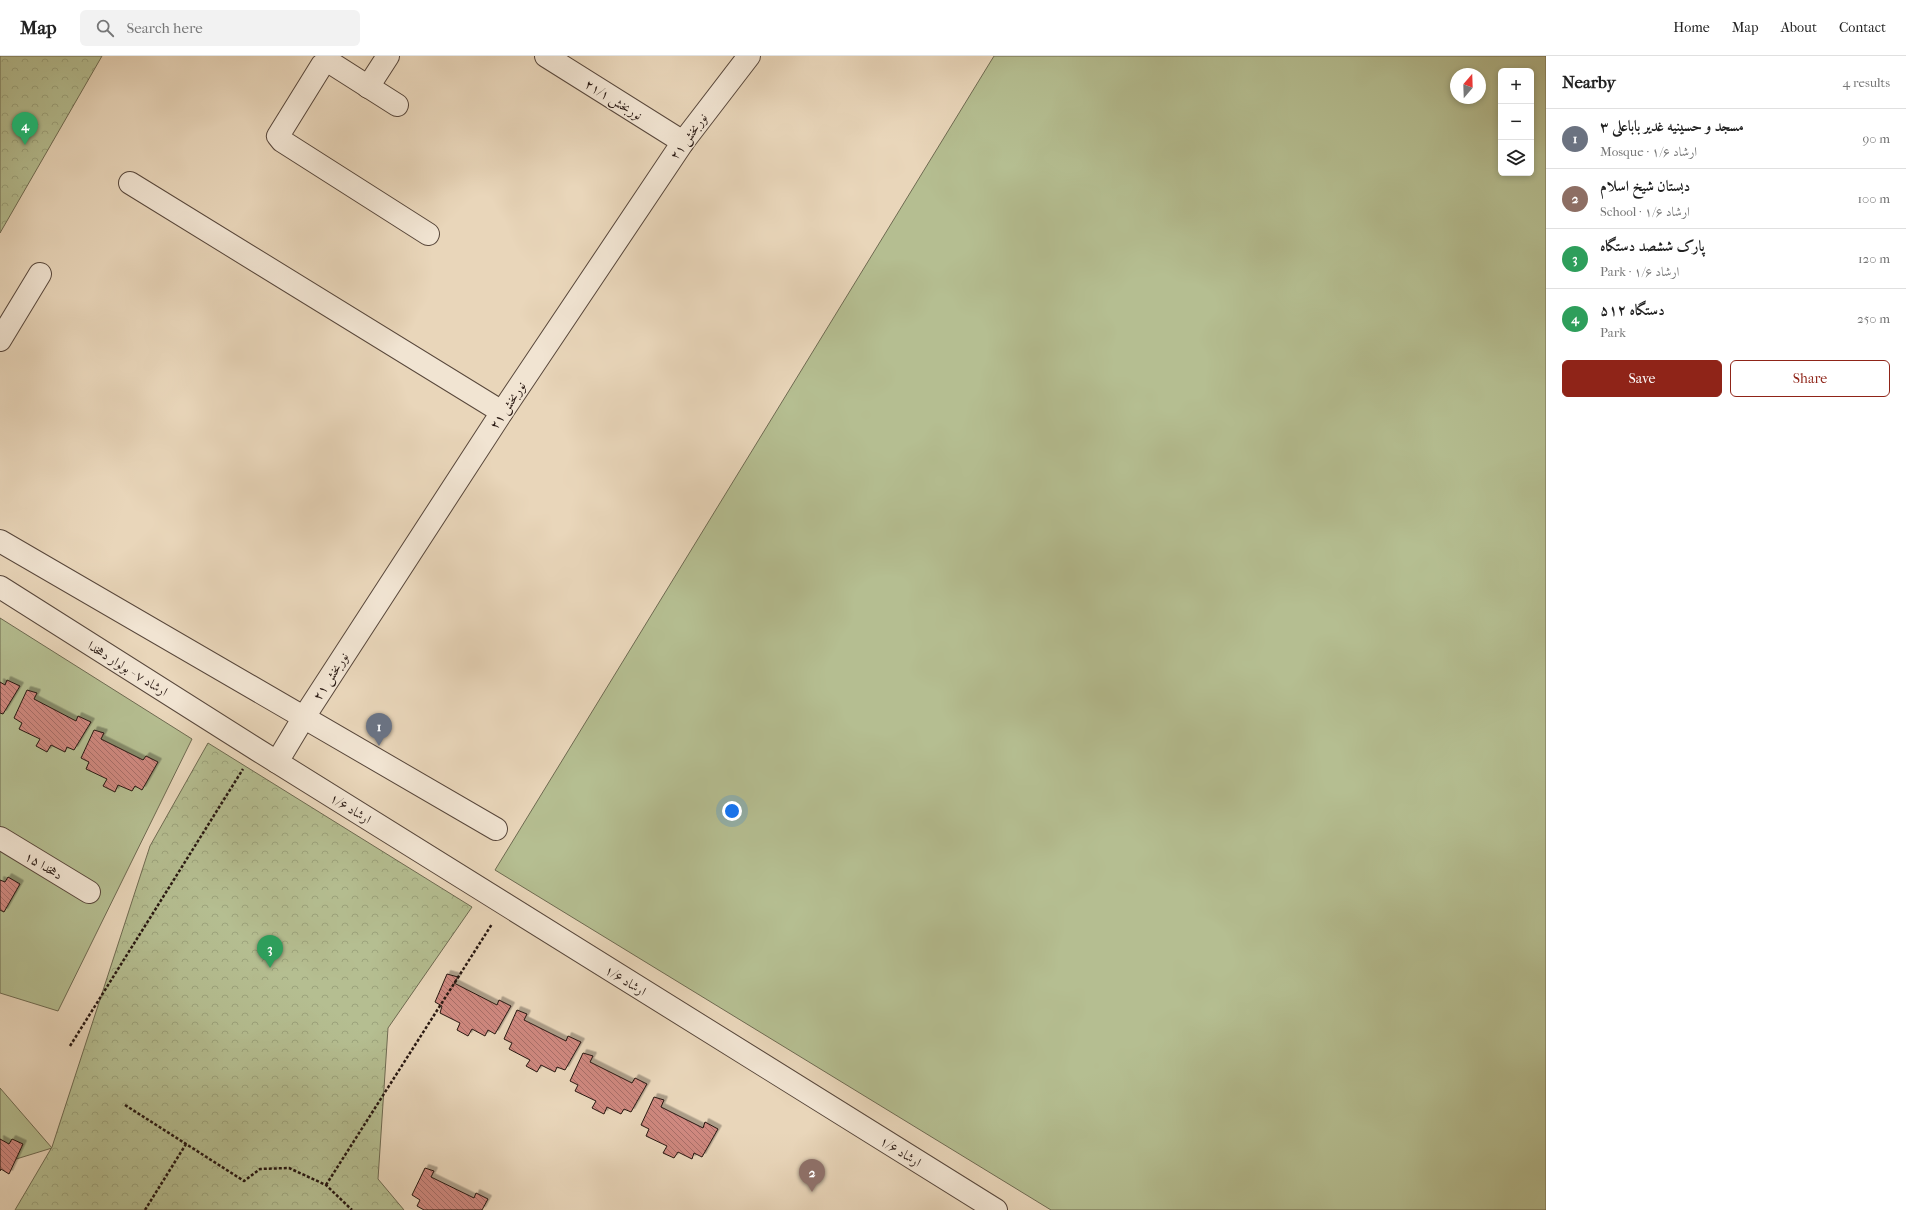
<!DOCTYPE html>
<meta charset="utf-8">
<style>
:root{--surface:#fff;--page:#f2f2f2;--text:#222;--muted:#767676;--line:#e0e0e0;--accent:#8f2418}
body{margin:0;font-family:"IM FELL French Canon",Amiri,serif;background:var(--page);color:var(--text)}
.controls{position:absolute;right:12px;top:12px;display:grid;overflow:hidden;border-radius:6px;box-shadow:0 2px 6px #0003}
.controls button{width:36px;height:36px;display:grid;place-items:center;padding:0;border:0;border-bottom:1px solid var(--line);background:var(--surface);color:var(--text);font:20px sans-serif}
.compass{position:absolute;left:1450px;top:12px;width:36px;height:36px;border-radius:50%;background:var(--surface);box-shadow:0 2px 6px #0003;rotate:19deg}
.you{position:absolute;left:732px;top:755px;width:14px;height:14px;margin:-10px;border:3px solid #fff;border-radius:50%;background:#1a73e8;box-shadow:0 0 0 6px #1a73e833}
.badge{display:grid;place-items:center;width:26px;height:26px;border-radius:50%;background:var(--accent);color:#fff;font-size:13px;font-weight:700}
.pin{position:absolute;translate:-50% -33px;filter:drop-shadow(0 1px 2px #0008)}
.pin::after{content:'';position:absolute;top:21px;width:14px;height:12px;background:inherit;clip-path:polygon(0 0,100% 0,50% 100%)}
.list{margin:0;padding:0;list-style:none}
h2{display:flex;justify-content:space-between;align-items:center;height:52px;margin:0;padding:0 16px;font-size:17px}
h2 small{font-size:13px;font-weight:400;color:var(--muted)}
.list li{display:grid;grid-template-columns:26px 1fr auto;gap:12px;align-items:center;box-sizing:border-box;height:60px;padding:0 16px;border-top:1px solid var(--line)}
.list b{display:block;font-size:15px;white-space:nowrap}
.list p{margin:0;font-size:13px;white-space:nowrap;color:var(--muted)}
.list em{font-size:13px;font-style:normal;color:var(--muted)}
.actions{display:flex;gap:8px;padding:12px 16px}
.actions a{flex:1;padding:9px 0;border:1px solid var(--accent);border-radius:6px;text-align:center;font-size:14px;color:var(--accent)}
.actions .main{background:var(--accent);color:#fff}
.icon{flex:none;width:22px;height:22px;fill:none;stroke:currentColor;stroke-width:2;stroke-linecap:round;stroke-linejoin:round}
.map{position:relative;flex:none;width:1546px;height:1154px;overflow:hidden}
header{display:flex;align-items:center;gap:24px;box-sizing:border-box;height:56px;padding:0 20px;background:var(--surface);border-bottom:1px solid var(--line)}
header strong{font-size:19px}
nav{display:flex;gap:22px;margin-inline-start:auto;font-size:14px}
.search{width:280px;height:36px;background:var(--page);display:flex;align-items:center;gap:10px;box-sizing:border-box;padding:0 14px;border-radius:6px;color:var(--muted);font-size:15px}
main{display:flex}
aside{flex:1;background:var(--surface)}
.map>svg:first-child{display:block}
.grass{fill:#b5be91;stroke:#6e6a51;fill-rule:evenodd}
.park{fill:url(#park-crowns);stroke:#6e6a51}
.building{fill:url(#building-back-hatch);stroke:#271711;filter:url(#shadow)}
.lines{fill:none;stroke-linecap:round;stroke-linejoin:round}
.minor-casing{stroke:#58473b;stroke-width:24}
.path{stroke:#271711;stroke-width:2.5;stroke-dasharray:3 2;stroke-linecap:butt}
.minor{stroke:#f1e4d2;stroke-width:22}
.labels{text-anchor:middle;stroke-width:3;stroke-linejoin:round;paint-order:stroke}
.street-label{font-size:13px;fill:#271711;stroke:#f1e4d2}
</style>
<header>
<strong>Map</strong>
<div class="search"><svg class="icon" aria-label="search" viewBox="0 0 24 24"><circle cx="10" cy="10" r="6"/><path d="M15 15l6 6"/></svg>Search here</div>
<nav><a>Home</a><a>Map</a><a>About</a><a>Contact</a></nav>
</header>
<main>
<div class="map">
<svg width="1546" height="1154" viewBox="0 0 1546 1154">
<defs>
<pattern id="park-crowns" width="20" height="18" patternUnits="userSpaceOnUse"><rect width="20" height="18" fill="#b5be91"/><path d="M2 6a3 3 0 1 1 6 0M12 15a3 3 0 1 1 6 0" fill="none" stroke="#9ca37c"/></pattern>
<pattern id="building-back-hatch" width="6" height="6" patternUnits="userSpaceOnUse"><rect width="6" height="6" fill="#cf887f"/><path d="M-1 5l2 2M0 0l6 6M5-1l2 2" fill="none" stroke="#a86e67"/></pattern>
<filter id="shadow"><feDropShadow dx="3.5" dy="-3.5" stdDeviation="0" flood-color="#0004"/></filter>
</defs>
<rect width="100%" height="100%" fill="#e9d6ba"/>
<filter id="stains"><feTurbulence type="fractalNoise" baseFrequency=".005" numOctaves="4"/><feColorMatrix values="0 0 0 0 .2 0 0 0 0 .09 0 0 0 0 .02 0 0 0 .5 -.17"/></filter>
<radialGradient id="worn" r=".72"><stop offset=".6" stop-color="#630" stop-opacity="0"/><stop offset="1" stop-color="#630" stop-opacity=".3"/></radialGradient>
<g class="grass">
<path d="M994,0H1546V1154H1051L495,814ZM1501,15H1531V117H1501ZM1456,18H1480V42H1456Z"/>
<path d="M0,562L192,683L58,955L0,937Z"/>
<path d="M0,1032L52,1092L0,1108Z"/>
</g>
<g class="park">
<path d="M0,0H102L0,177Z"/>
<path d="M208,687L472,851L388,972L378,1123L404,1154H15L52,1091L150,790Z"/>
</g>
<g class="building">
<path d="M7,624L20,630L3,658L0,657V626L5,629Z"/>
<path d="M27,634L37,637L34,643L76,665L78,660L91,666L74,694L67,691L65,696L51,689L47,696L36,690L40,683L19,673L22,667L14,662Z"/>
<path d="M94,674L104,677L101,683L143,704L146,700L158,706L142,734L135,730L132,735L118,729L115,736L103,730L107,723L86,713L89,706L81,702Z"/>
<path d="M8,821L20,828L4,856L0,854V824L5,826Z"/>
<path d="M447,918L458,921L454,927L497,949L499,944L511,950L495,978L488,974L485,980L472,973L468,980L457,974L460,967L440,957L442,950L435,946Z"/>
<path d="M517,954L527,958L524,964L566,985L568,980L581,986L565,1014L557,1011L555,1016L541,1009L537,1016L526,1010L530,1004L509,993L512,987L504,983Z"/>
<path d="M583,997L593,1000L590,1006L632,1027L635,1022L647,1028L631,1056L624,1053L621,1058L607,1051L604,1058L592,1052L596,1045L575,1035L578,1029L570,1025Z"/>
<path d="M654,1041L664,1044L661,1051L703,1072L705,1066L718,1073L702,1101L694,1097L692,1103L678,1096L674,1102L663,1097L667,1090L646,1080L649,1073L641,1069Z"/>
<path d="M0,1083L9,1088L12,1083L23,1088L9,1118L1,1113L0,1115Z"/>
<path d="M425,1112L434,1115L431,1121L474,1142L476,1137L488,1143L482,1154H424L417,1150L420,1144L412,1139Z"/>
</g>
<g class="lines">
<defs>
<g id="minor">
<path d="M546,0L683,86"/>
<path d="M368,31L388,0"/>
<path d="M397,49L331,7L326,6L322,9L278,80L282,85L428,178"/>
<path d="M130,127L502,356"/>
<path d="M0,284L40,218"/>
<path d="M0,485L496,773"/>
<path d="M0,531L256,693L996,1154"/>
<path d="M277,706L304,661L502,356L683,86L749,0"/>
<path d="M0,782L89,836"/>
</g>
</defs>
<use href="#minor" class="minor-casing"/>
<g class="path">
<path d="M70,990L243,713"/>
<path d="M125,1049L244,1125L260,1113L289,1112L326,1129L352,1154"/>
<path d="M326,1129L492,868"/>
<path d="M145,1154L186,1088"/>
</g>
<use href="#minor" class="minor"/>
</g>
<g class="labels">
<g class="street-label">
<text transform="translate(614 43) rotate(32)" y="5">نوربخش ۲۱/۱</text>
<text transform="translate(688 80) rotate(-54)" y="5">نوربخش ۲۱</text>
<text transform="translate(507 349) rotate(-56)" y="5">نوربخش ۲۱</text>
<text transform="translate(128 612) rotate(32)" y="5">ارشاد ۷ - بولوار دهخدا</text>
<text transform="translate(330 620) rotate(-57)" y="5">نوربخش ۲۱</text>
<text transform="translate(351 752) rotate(32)" y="5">ارشاد ۱/۶</text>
<text transform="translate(44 809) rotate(31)" y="5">دهخدا ۱۵</text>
<text transform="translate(626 924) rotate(32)" y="5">ارشاد ۱/۶</text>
<text transform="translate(901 1095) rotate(32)" y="5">ارشاد ۱/۶</text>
</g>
</g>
<rect width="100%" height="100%" filter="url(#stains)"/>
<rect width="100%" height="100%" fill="url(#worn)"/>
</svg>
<div class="controls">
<button>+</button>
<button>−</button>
<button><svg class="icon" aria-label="layers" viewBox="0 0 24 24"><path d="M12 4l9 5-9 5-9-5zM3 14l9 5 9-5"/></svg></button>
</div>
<svg class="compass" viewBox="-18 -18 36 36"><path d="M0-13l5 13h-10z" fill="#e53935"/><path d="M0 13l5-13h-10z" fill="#767676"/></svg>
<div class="you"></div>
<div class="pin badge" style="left:379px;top:690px;background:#6b7280">1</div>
<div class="pin badge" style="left:812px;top:1136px;background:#8d6e63">2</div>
<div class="pin badge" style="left:270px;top:912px;background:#2e9e5b">3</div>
<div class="pin badge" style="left:25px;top:89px;background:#2e9e5b">4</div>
</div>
<aside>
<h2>Nearby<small>4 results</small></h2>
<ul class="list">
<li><span class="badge" style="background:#6b7280">1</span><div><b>مسجد و حسینیه غدیر باباعلی ۳</b><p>Mosque · ارشاد ۱/۶</p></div><em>90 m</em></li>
<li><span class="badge" style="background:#8d6e63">2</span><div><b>دبستان شیخ اسلام</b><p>School · ارشاد ۱/۶</p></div><em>100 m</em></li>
<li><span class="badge" style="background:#2e9e5b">3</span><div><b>پارک‌ ششصد دستگاه</b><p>Park · ارشاد ۱/۶</p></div><em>120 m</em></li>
<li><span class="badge" style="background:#2e9e5b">4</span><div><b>۵۱۲ دستگاه</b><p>Park</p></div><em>250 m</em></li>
</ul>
<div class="actions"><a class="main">Save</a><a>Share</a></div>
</aside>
</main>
